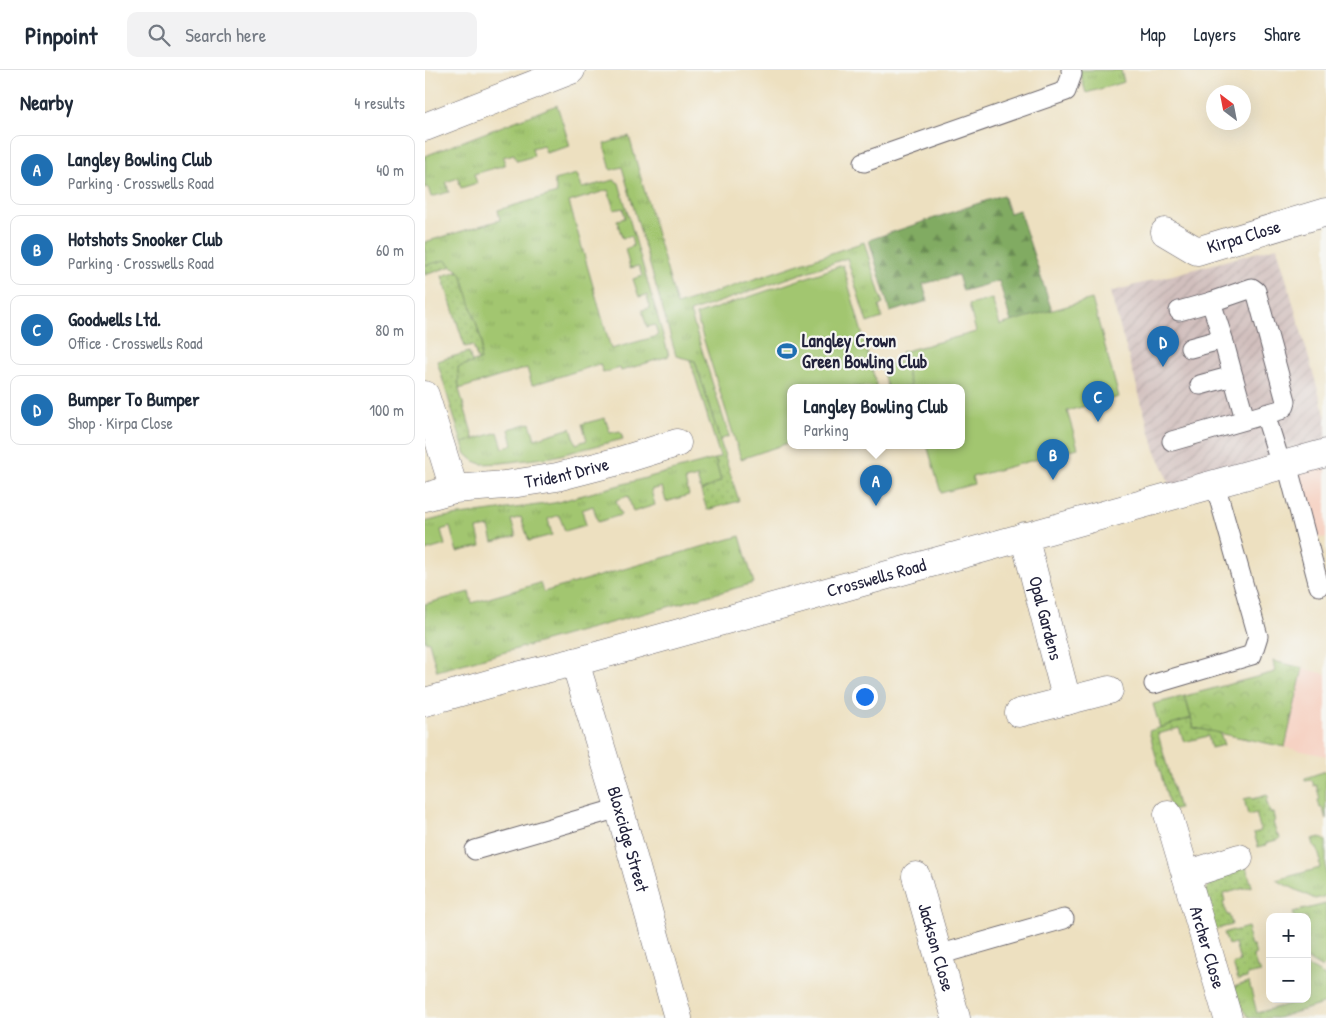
<!DOCTYPE html>
<meta charset="utf-8">
<style>
:root{--surface:#fff;--page:#f2f2f3;--text:#1f2937;--muted:#747a83;--line:#e0e1e3;--accent:#1f6fb2}
body{margin:0;font-family:"Patrick Hand",sans-serif;background:var(--page);color:var(--text)}
.controls{position:absolute;right:15px;bottom:15px;display:grid;overflow:hidden;border-radius:10px;box-shadow:0 5px 20px #0002}
.controls button{width:45px;height:45px;display:grid;place-items:center;padding:0;border:0;border-bottom:1px solid var(--line);background:var(--surface);color:var(--text);font:25px sans-serif}
.compass{position:absolute;left:781px;top:15px;width:45px;height:45px;border-radius:50%;background:var(--surface);box-shadow:0 5px 20px #0002;rotate:328deg}
.you{position:absolute;left:439px;top:626px;width:18px;height:18px;margin:-12px;border:4px solid #fff;border-radius:50%;background:#1a73e8;box-shadow:0 0 0 8px #1a73e833}
.badge{display:grid;place-items:center;width:32px;height:32px;border-radius:50%;background:var(--accent);color:#fff;font-size:16px;font-weight:700}
.pin{position:absolute;translate:-50% -41px;filter:drop-shadow(0 1px 2px #0008)}
.pin::after{content:'';position:absolute;top:26px;width:18px;height:15px;background:inherit;clip-path:polygon(0 0,100% 0,50% 100%)}
.popup{position:absolute;left:362px;top:314px;width:178px;height:65px;box-sizing:border-box;display:grid;place-content:center;border-radius:10px;background:var(--surface);filter:drop-shadow(0 1px 4px #0005);font-size:16px;white-space:nowrap;color:var(--muted)}
.popup b{font-size:19px;color:var(--text)}
.popup::after{content:'';position:absolute;left:50%;top:100%;margin-left:-10px;border:10px solid transparent;border-top-color:var(--surface)}
.list{margin:0;padding:0;list-style:none}
h2{display:flex;justify-content:space-between;align-items:center;height:65px;margin:0;padding:0 20px;font-size:21px}
h2 small{font-size:16px;font-weight:400;color:var(--muted)}
.list li{display:grid;grid-template-columns:32px 1fr auto;gap:15px;align-items:center;box-sizing:border-box;height:70px;margin:0 10px 10px;padding:0 10px;border:1px solid var(--line);border-radius:10px}
.list b{display:block;font-size:19px;white-space:nowrap}
.list p{margin:0;font-size:16px;white-space:nowrap;color:var(--muted)}
.list em{font-size:16px;font-style:normal;color:var(--muted)}
.icon{flex:none;width:28px;height:28px;fill:none;stroke:currentColor;stroke-width:2;stroke-linecap:round;stroke-linejoin:round}
.map{position:relative;flex:none;width:901px;height:948px;overflow:hidden}
header{display:flex;align-items:center;gap:30px;box-sizing:border-box;height:70px;padding:0 25px;background:var(--surface);border-bottom:1px solid var(--line)}
header strong{font-size:24px}
nav{display:flex;gap:28px;margin-inline-start:auto;font-size:18px}
.search{width:350px;height:45px;background:var(--page);display:flex;align-items:center;gap:12px;box-sizing:border-box;padding:0 18px;border-radius:10px;color:var(--muted);font-size:19px}
main{display:flex}
aside{flex:1;background:var(--surface)}
.map>svg:first-child{display:block}
.built{fill:#f6d2c3}
.industrial{fill:url(#industrial-furrows)}
.grass{fill:url(#grass-tufts);stroke:#627456;fill-rule:evenodd}
.forest{fill:url(#forest-firs);stroke:#52664e}
.park{fill:url(#park-crowns);stroke:#627456}
.garden{fill:url(#garden-dots);stroke:#627456}
.pitch{fill:#a2c670;stroke:#627456}
.lines{fill:none;stroke-linecap:round;stroke-linejoin:round}
.lane-casing{stroke:#69646a;stroke-width:21}
.street-casing{stroke:#69646a;stroke-width:29}
.secondary-casing{stroke:#69646a;stroke-width:29}
.lane{stroke:#fff;stroke-width:19}
.street{stroke:#fff;stroke-width:28}
.secondary{stroke:#fff;stroke-width:28}
.labels{text-anchor:middle;stroke-width:4.5;stroke-linejoin:round;paint-order:stroke}
.street-label{font-size:18px;fill:#22223b;stroke:#f6f6f2}
.poi-label{font-size:18px;font-weight:bold;fill:#22223b;stroke:#f6f6f2;text-anchor:start}
</style>
<header>
<strong>Pinpoint</strong>
<div class="search"><svg class="icon" aria-label="search" viewBox="0 0 24 24"><circle cx="10" cy="10" r="6"/><path d="M15 15l6 6"/></svg>Search here</div>
<nav><a>Map</a><a>Layers</a><a>Share</a></nav>
</header>
<main>
<aside>
<h2>Nearby<small>4 results</small></h2>
<ul class="list">
<li><span class="badge">A</span><div><b>Langley Bowling Club</b><p>Parking · Crosswells Road</p></div><em>40 m</em></li>
<li><span class="badge">B</span><div><b>Hotshots Snooker Club</b><p>Parking · Crosswells Road</p></div><em>60 m</em></li>
<li><span class="badge">C</span><div><b>Goodwells Ltd.</b><p>Office · Crosswells Road</p></div><em>80 m</em></li>
<li><span class="badge">D</span><div><b>Bumper To Bumper</b><p>Shop · Kirpa Close</p></div><em>100 m</em></li>
</ul>
</aside>
<div class="map">
<svg width="901" height="948" viewBox="0 0 901 948">
<defs>
<pattern id="industrial-furrows" width="10" height="10" patternUnits="userSpaceOnUse" patternTransform="scale(1.25)"><rect width="10" height="10" fill="#d1bfbd"/><path d="M-1 1l2-2M0 10L10 0M9 11l2-2" fill="none" stroke="#b3a4a3"/></pattern>
<pattern id="grass-tufts" width="24" height="20" patternUnits="userSpaceOnUse" patternTransform="scale(1.25)"><rect width="24" height="20" fill="#a2c670"/><path d="M3 7l-1-3M5 7V3M7 7l1-3M15 17l-1-3M17 17v-4M19 17l1-3" fill="none" stroke="#8baa62"/></pattern>
<pattern id="forest-firs" width="22" height="20" patternUnits="userSpaceOnUse" patternTransform="scale(1.25)"><rect width="22" height="20" fill="#81ab62"/><path d="M5 1l3.5 6h-7zM16 11l3.5 6h-7z" fill="#698b52"/></pattern>
<pattern id="park-crowns" width="20" height="18" patternUnits="userSpaceOnUse" patternTransform="scale(1.25)"><rect width="20" height="18" fill="#a2c670"/><path d="M2 6a3 3 0 1 1 6 0M12 15a3 3 0 1 1 6 0" fill="none" stroke="#8baa62"/></pattern>
<pattern id="garden-dots" width="8" height="8" patternUnits="userSpaceOnUse" patternTransform="scale(1.25)"><rect width="8" height="8" fill="#a2c670"/><path d="M2 2h.1M6 6h.1" fill="none" stroke="#8baa62" stroke-width="1.8" stroke-linecap="round"/></pattern>
</defs>
<rect width="100%" height="100%" fill="#f6f6f2"/>
<filter id="ink" filterUnits="userSpaceOnUse"><feTurbulence type="fractalNoise" baseFrequency=".02" numOctaves="2"/><feDisplacementMap in="SourceGraphic" scale="10" xChannelSelector="R" yChannelSelector="G"/><feConvolveMatrix kernelMatrix="1 2 1 2 8 2 1 2 1" color-interpolation-filters="sRGB"/></filter>
<filter id="wash" filterUnits="userSpaceOnUse"><feTurbulence type="fractalNoise" baseFrequency=".0096" numOctaves="4" result="noise"/><feDisplacementMap in="SourceGraphic" scale="20" xChannelSelector="R" yChannelSelector="G"/><feGaussianBlur stdDeviation="1.12" result="paint"/><feColorMatrix in="noise" values="0 0 0 0 0 0 0 0 0 0 0 0 0 0 0 0 0 1.4 0 .05"/><feComposite in="paint" operator="in"/></filter>
<g filter="url(#wash)">
<rect width="100%" height="100%" fill="#ede0c0"/>
<g class="built">
<path d="M901,383V468L888,467L867,392Z"/>
<path d="M848,591L901,604V686L769,658L766,649L735,658L728,634L850,602Z"/>
</g>
<path class="industrial" d="M852,177L901,348V383L747,426L740,401L730,380L685,222L744,206Z"/>
<g class="grass">
<path d="M654,0H696L699,12L661,23Z"/>
<path d="M132,35L145,76L121,83L118,75L107,78L109,86L92,91L89,84L78,87L80,95L49,104L52,113L36,118L33,108L21,112L24,122L6,127L3,117L0,118V86Z"/>
<path d="M204,66L252,235L439,172L458,234L454,236L457,248L442,253L422,188L265,242L304,366L295,370L270,291L251,286L197,97L186,100L179,74Z"/>
<path d="M152,104L157,118L189,110L194,113L244,286L196,301L195,298L178,303L175,294L107,315L102,298L34,319L32,297L55,290L36,203L20,191L1,196L0,194V172L75,150L73,140L132,123L129,110ZM183,120L189,140L198,138L200,148L192,150L197,168L206,166L208,176L200,179L205,198L214,196L217,206L208,209L214,227L222,225L225,238L217,240L222,257L230,255L233,266L186,279L144,132Z"/>
<path d="M479,290L486,317H462L456,296Z"/>
<path d="M180,348L185,363L195,361L198,369L127,387L76,393L57,394L49,391L41,384L37,373L73,362L78,378L88,375L84,359L105,353L110,369L146,358L151,374L162,370L157,354Z"/>
<path d="M290,389L296,411L276,421L272,407L260,410L264,425L241,432L237,417L226,420L230,435L208,442L203,426L191,430L196,445L173,452L168,436L157,440L161,455L140,461L134,445L123,449L127,465L104,471L96,447L86,450L91,466L68,472L64,457L52,459L56,476L32,482L25,457L16,460L20,475L0,481V452L19,447L129,433Z"/>
<path d="M315,466L329,513L12,601L4,572L0,571V534L44,522L47,533L115,513L118,522Z"/>
<path d="M760,626L766,648L735,658L728,634Z"/>
<path d="M901,701V750L898,738H895L893,730L895,729L891,715L889,716L887,710L880,711V708Z"/>
<path d="M895,767L901,771V825L898,827L890,829L851,810L895,798L894,793L896,792L892,778H890L887,769Z"/>
<path d="M901,834V893L897,898L884,890H882V847H869L868,842Z"/>
<path d="M882,896L901,907V933L852,948H825C815,939 813,929 809,917L824,912L832,943L875,931V929H882Z"/>
</g>
<path class="forest" d="M578,125L584,143L594,140L627,241L586,252L574,211L538,221L533,205L498,214L503,231L465,242L444,170Z"/>
<path class="park" d="M848,591L878,598L860,677L769,658L760,626L850,602Z"/>
<g class="garden">
<path d="M20,190L27,196L0,205V194L2,195Z"/>
<path d="M33,201L36,203L57,272L55,290L53,291L48,275L40,277L17,206Z"/>
<path d="M44,282L47,293L33,297L34,319L49,370L37,373L12,291Z"/>
<path d="M265,290L270,291L314,431L282,440L276,421L296,411L290,389L295,387Z"/>
<path d="M766,648L769,658L795,663L799,675L786,678L783,666L759,672L754,658L733,664L754,739L746,741L724,661Z"/>
<path d="M842,725L844,728L841,729L845,743H848L850,751L848,752L852,765H854L855,769L841,773L842,775L833,777L829,763L836,761L831,743L823,745L819,729L827,727L828,729Z"/>
<path d="M821,797L827,816L798,824L800,831L798,832L802,845H804L807,855L787,860C785,853 779,831 780,825C782,806 807,802 821,797Z"/>
<path d="M823,857L824,861L822,862L826,875H828L831,884L828,885L832,898H834L836,902L822,905V908L813,910L808,894L815,891L810,873L803,875L799,863L808,860L809,861Z"/>
</g>
<g class="pitch">
<path d="M418,195L452,317H366V372L316,389L271,245Z"/>
<path d="M567,229L575,255L667,229L694,327L642,341L653,378L547,407L549,414L516,423L502,375H536V317H486L476,282L551,262L544,235Z"/>
</g>
</g>
<g filter="url(#ink)">
<g class="lines">
<defs>
<g id="lane">
<path d="M439,92L641,21L647,4L646,0"/>
<path d="M754,241L786,232"/>
<path d="M808,306L820,349"/>
<path d="M775,315L808,306L798,269"/>
<path d="M840,344L856,395"/>
<path d="M747,371L855,340L860,336L861,331L831,221L827,218L786,232L798,269L765,278"/>
<path d="M862,394L894,516"/>
<path d="M729,614L827,585L833,566L790,414"/>
<path d="M50,780L194,738"/>
<path d="M513,885L639,849"/>
</g>
<g id="street">
<path d="M0,57L146,0"/>
<path id="s1" d="M740,162L772,181L901,142"/>
<path d="M0,325L29,419"/>
<path id="s2" d="M0,427L29,419L80,415L132,407L194,391L252,373"/>
<path id="s3" d="M599,466L642,631"/>
<path id="s4" d="M150,592L192,730L253,948"/>
<path d="M594,643L684,620"/>
<path id="s5" d="M743,744L803,948"/>
<path d="M761,805L814,788"/>
<path id="s6" d="M491,806L531,948"/>
</g>
<g id="secondary">
<path id="s7" d="M0,632L96,605L150,592C400,521 651,454 901,383"/>
</g>
</defs>
<use href="#lane" class="lane-casing"/>
<use href="#street" class="street-casing"/>
<use href="#secondary" class="secondary-casing"/>
<use href="#lane" class="lane"/>
<use href="#street" class="street"/>
<use href="#secondary" class="secondary"/>
</g>
</g>
<defs>
<symbol id="stadium-bare" viewBox="-9 -9 18 18"><path d="M0-5a6.5 5 0 1 0 0 10a6.5 5 0 1 0 0-10ZM-3.5-1.8h7v3.6h-7Z" fill="#1f6fb2" stroke="#f6f6f2" stroke-width="2.5" paint-order="stroke"/></symbol>
</defs>
<g fill-rule="evenodd">
<use href="#stadium-bare" x="348" y="267" width="28" height="28"/>
</g>
<g class="labels">
<g class="street-label">
<text dy="6" stroke="none"><textPath href="#s1" startOffset="86">Kirpa Close</textPath></text>
<text dy="6" stroke="none"><textPath href="#s2" startOffset="144">Trident Drive</textPath></text>
<text dy="6" stroke="none"><textPath href="#s7" startOffset="468">Crosswells Road</textPath></text>
<text dy="6" stroke="none"><textPath href="#s3" startOffset="85">Opal Gardens</textPath></text>
<text dy="6" stroke="none"><textPath href="#s4" startOffset="185">Bloxcidge Street</textPath></text>
<text dy="6" stroke="none"><textPath href="#s6" startOffset="74">Jackson Close</textPath></text>
<text dy="6" stroke="none"><textPath href="#s5" startOffset="139">Archer Close</textPath></text>
</g>
<g class="poi-label">
<text x="377" y="277">Langley Crown<tspan x="377" dy="21">Green Bowling Club</tspan></text>
</g>
</g>
</svg>
<div class="controls">
<button>+</button>
<button>−</button>
</div>
<svg class="compass" viewBox="-18 -18 36 36"><path d="M0-13l5 13h-10z" fill="#e53935"/><path d="M0 13l5-13h-10z" fill="#747a83"/></svg>
<div class="you"></div>
<div class="pin badge" style="left:451px;top:436px">A</div>
<div class="popup"><b>Langley Bowling Club</b>Parking</div>
<div class="pin badge" style="left:628px;top:410px">B</div>
<div class="pin badge" style="left:673px;top:352px">C</div>
<div class="pin badge" style="left:738px;top:297px">D</div>
</div>
</main>
